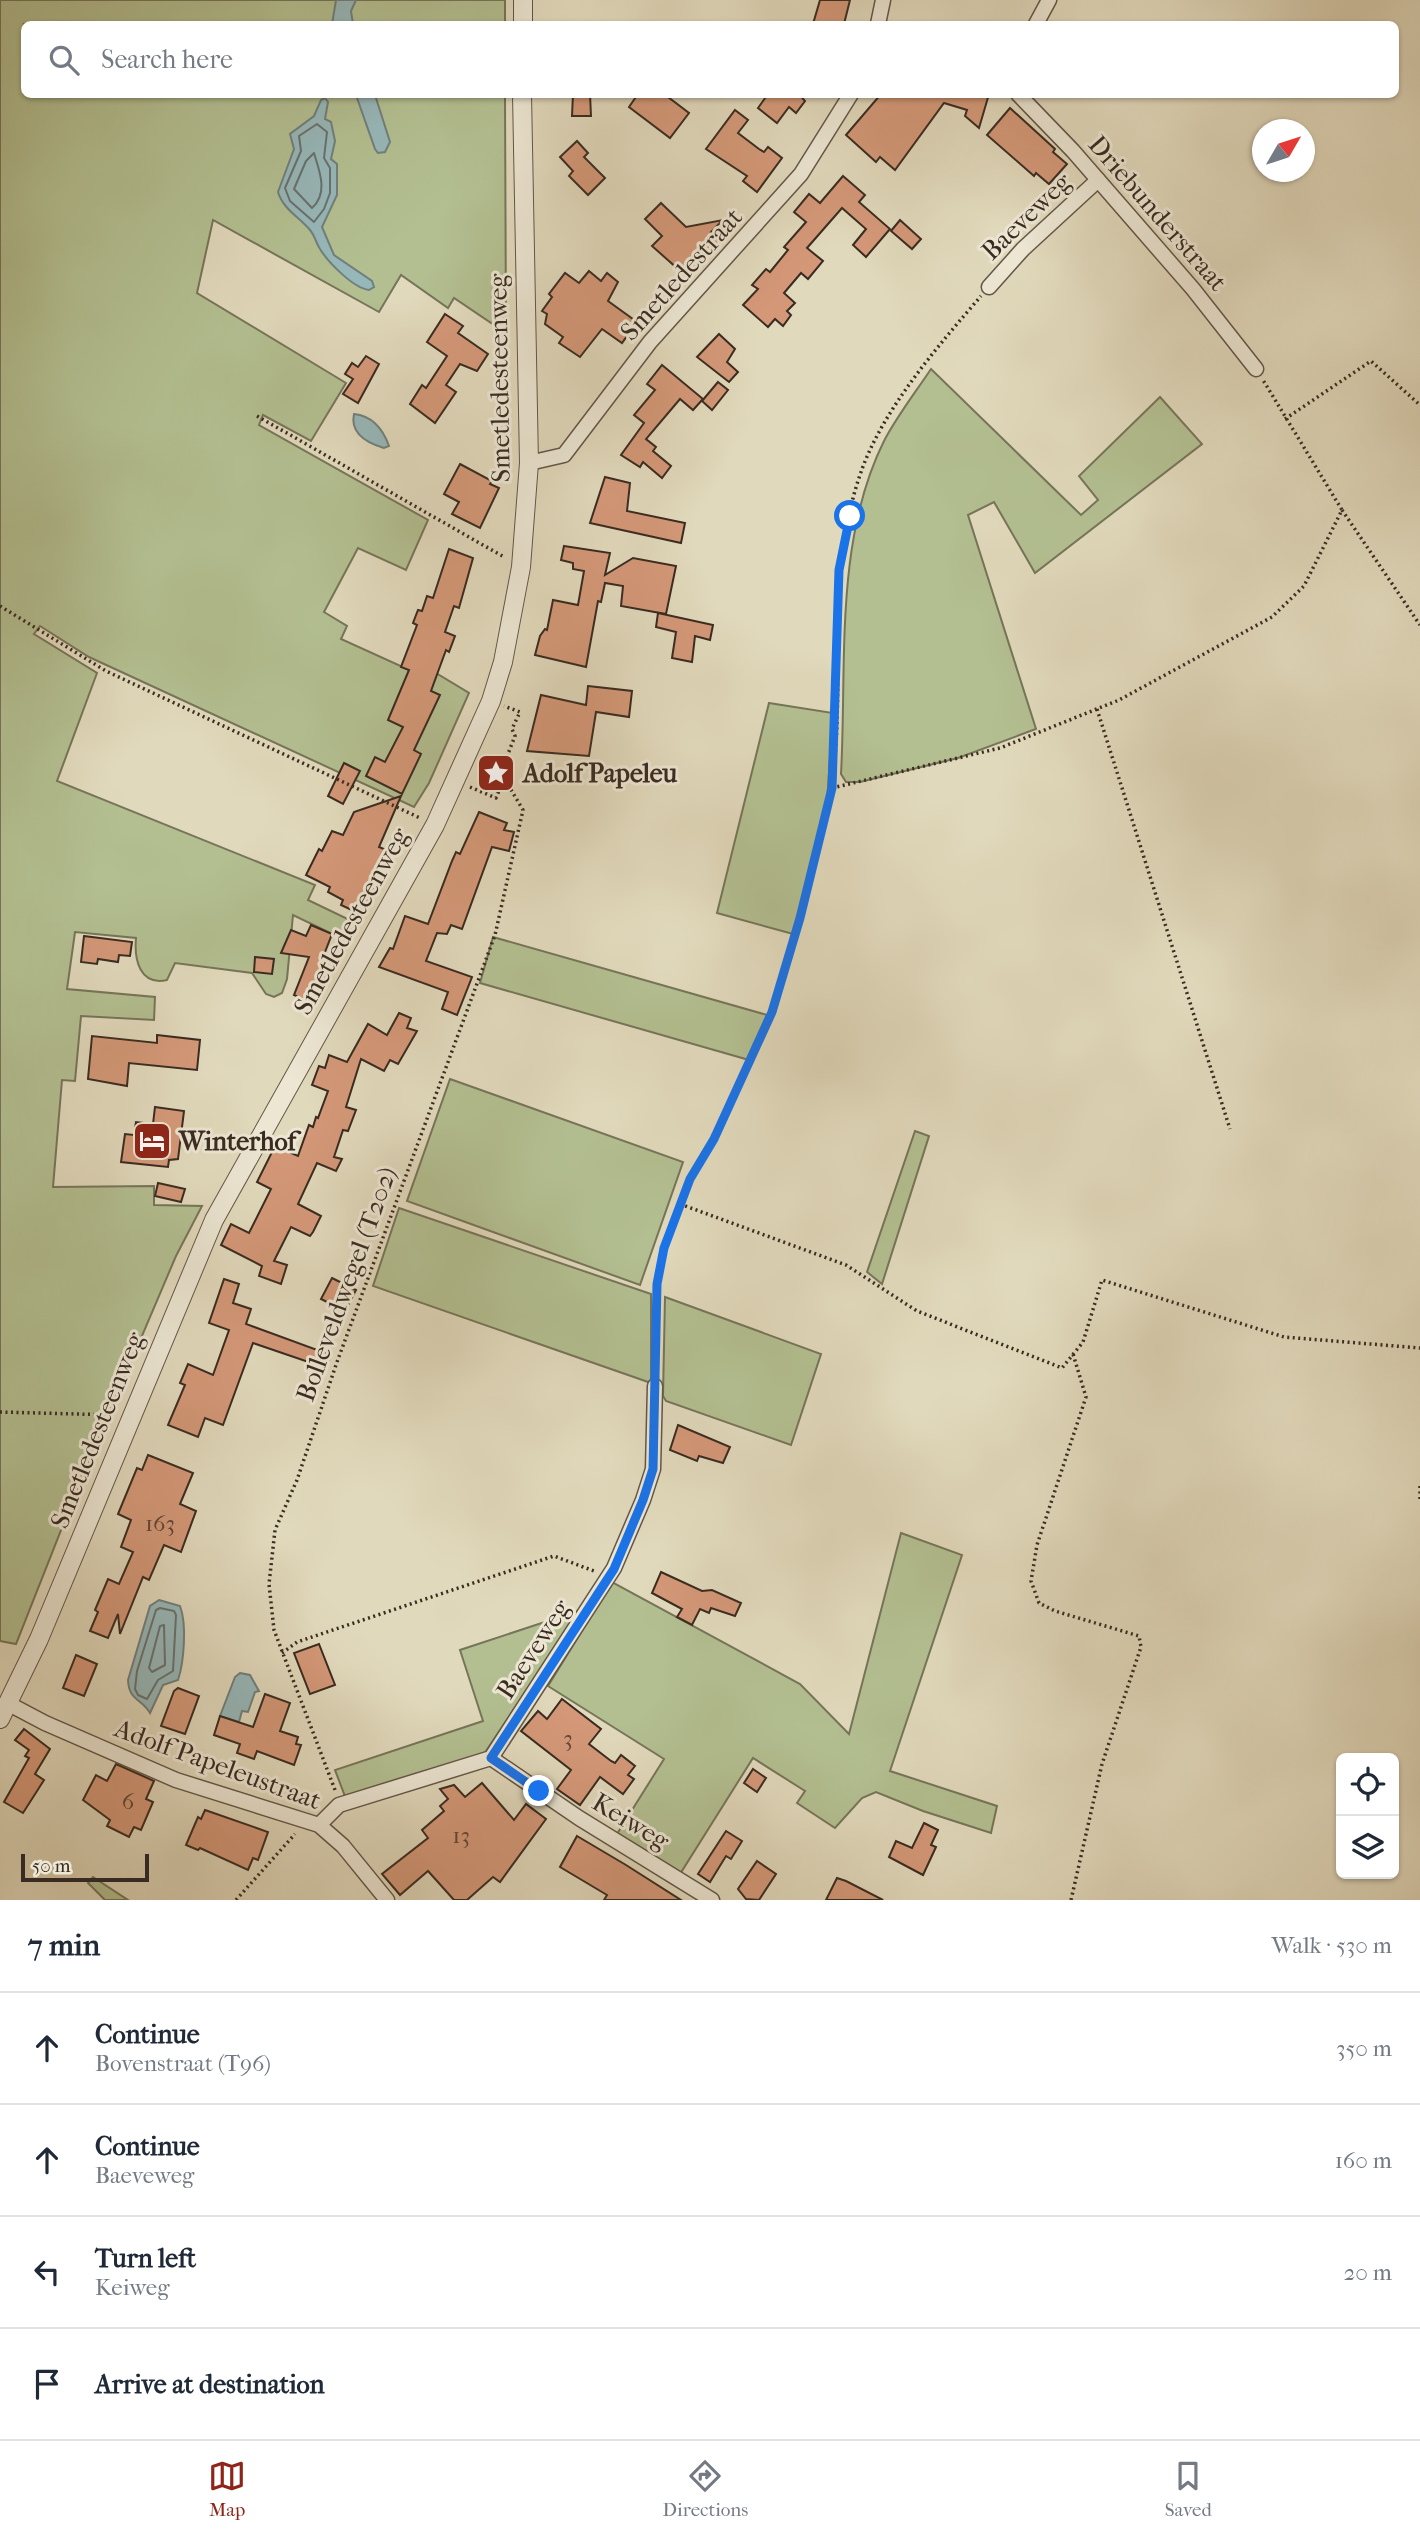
<!DOCTYPE html>
<meta charset="utf-8">
<style>
:root{--surface:#fff;--page:#f6f6f7;--text:#1f2937;--muted:#747a83;--line:#e0e1e3;--accent:#8f2418}
body{margin:0;font-family:"IM FELL French Canon",serif;background:var(--page);color:var(--text)}
.controls{position:absolute;right:21px;bottom:21px;display:grid;overflow:hidden;border-radius:10px;box-shadow:0 2px 5px #0004}
.controls button{width:63px;height:63px;display:grid;place-items:center;padding:0;border:0;border-bottom:2px solid var(--line);background:var(--surface);color:var(--text);font:35px sans-serif}
.compass{position:absolute;left:1252px;top:119px;width:63px;height:63px;border-radius:50%;background:var(--surface);box-shadow:0 2px 5px #0004;rotate:51deg}
.scale{position:absolute;left:21px;bottom:18px;width:128px;box-sizing:border-box;padding-left:7px;border:4px solid #392b21;border-top:0;font-size:19px;line-height:24px;white-space:nowrap;color:#392b21;-webkit-text-stroke:5px #ece6d3;paint-order:stroke}
.stop{position:absolute;width:21px;height:21px;margin:-16px;border:5px solid #1a73e8;border-radius:50%;background:#fff}
.stop.end{background:#1a73e8;border-color:#fff;box-shadow:0 2px 7px #0008}
.list{margin:0;padding:0;list-style:none}
h2{display:flex;justify-content:space-between;align-items:center;height:91px;margin:0;padding:0 28px;font-size:30px}
h2 small{font-size:23px;font-weight:400;color:var(--muted)}
.list li{display:grid;grid-template-columns:46px 1fr auto;gap:21px;align-items:center;box-sizing:border-box;height:112px;padding:0 28px;border-top:2px solid var(--line)}
.list b{display:block;font-size:26px;white-space:nowrap}
.list p{margin:0;font-size:23px;white-space:nowrap;color:var(--muted)}
.list em{font-size:23px;font-style:normal;color:var(--muted)}
.icon{flex:none;width:38px;height:38px;fill:none;stroke:currentColor;stroke-width:2;stroke-linecap:round;stroke-linejoin:round}
.map{position:relative;flex:none;width:1420px;height:1900px;overflow:hidden}
.search{position:absolute;background:var(--surface);box-shadow:0 2px 5px #0004;left:21px;right:21px;top:21px;height:77px;display:flex;align-items:center;gap:18px;box-sizing:border-box;padding:0 24px;border-radius:10px;color:var(--muted);font-size:26px}
.sheet{height:539px;background:var(--surface)}
nav{display:flex;justify-content:space-around;align-items:center;box-sizing:border-box;height:98px;border-top:2px solid var(--line);background:var(--surface);font-size:19px;color:var(--muted)}
nav a{display:grid;justify-items:center;gap:4px}
nav .on{color:var(--accent)}
.map>svg:first-child{display:block}
.green{fill:#b3bf91;stroke:#767559;stroke-width:2}
.water{fill:#97b8ba;stroke:#71807d;stroke-width:2}
.lines{fill:none;stroke-linecap:round;stroke-linejoin:round}
.shore{stroke:#68726e;stroke-width:2}
.building{fill:#d49878;stroke:#392b21;stroke-width:2}
.minor-casing{stroke:#635648;stroke-width:17}
.tertiary-casing{stroke:#635648;stroke-width:20}
.path{stroke:#392b21;stroke-width:3.5;stroke-dasharray:2 3.5;stroke-linecap:butt}
.minor{stroke:#ece6d3;stroke-width:14}
.tertiary{stroke:#ece6d3;stroke-width:18}
.route{stroke:#1a73e8;stroke-width:9}
.labels{text-anchor:middle;stroke-width:6;stroke-linejoin:round;paint-order:stroke}
.number-label{font-size:23px;fill:#604637}
.street-label{font-size:26px;fill:#392b21;stroke:#ece6d3}
.poi-label{font-size:26px;font-weight:bold;fill:#392b21;stroke:#ece6d3;text-anchor:start}
</style>
<div class="map">
<svg width="1420" height="1900" viewBox="0 0 1420 1900">
<rect width="100%" height="100%" fill="#e1d9bc"/>
<filter id="stains"><feTurbulence type="fractalNoise" baseFrequency=".00286" numOctaves="4"/><feColorMatrix values="0 0 0 0 .2 0 0 0 0 .09 0 0 0 0 .02 0 0 0 .5 -.17"/></filter>
<radialGradient id="worn" r=".72"><stop offset=".6" stop-color="#630" stop-opacity="0"/><stop offset="1" stop-color="#630" stop-opacity=".3"/></radialGradient>
<g class="green">
<path d="M0,0H505V24H24V94L505,95L506,333L454,298L448,308L401,275L379,312L213,220L197,293L346,383L311,441L263,415L259,425L428,520L406,570L358,548L324,612L347,626L341,639L418,674L431,670L469,693L429,783L414,807L89,657L40,626L34,634L97,673L57,781L315,885L308,900L358,924L349,942L293,915L287,979L282,993L274,997L266,994L252,973L175,963L167,980C140,986 134,960 136,938L75,932L67,989L155,997L154,1020L81,1016L75,1081L62,1080L53,1187L154,1186V1205L202,1206L176,1256L84,1472L16,1644L0,1641Z"/>
<path d="M931,369L1081,515L1098,500L1079,476L1160,397L1202,444L1035,573L994,502L968,515L1036,729L958,758L860,782H846L841,774C847,666 834,541 884,441C897,416 915,393 931,369Z"/>
<path d="M769,703L833,713L827,802L793,934L717,913Z"/>
<path d="M493,937L767,1015L749,1060L480,983Z"/>
<path d="M450,1079L683,1162L640,1285L407,1201Z"/>
<path d="M915,1131L929,1136L882,1284L867,1272Z"/>
<path d="M399,1208L651,1294V1383L373,1286Z"/>
<path d="M665,1297L821,1354L791,1445L666,1401L663,1396Z"/>
<path d="M901,1533L962,1555L890,1771L997,1806L991,1833L923,1811L876,1792L862,1798L835,1828L797,1803L805,1791L753,1758L680,1874L617,1834L664,1759L548,1686L612,1582L800,1684L849,1734Z"/>
<path d="M581,1610L484,1754L346,1799L335,1770L483,1721L460,1650Z"/>
<path d="M93,1877L128,1900H105L88,1883Z"/>
</g>
<g class="water">
<path d="M336,0H356L351,11L353,24H332Z"/>
<path d="M356,95H375L390,142L385,152L378,153L375,149Z"/>
<path d="M325,98L328,102L325,119L331,122L335,141L331,159L337,164V195L322,227L334,255L372,281L374,287L369,290C353,288 328,262 320,249C316,243 315,236 310,230C299,217 283,209 278,192L294,149L290,134L314,116L321,100Z"/>
<path d="M354,414C373,416 383,429 389,446L384,448C367,443 350,433 354,414Z"/>
<path d="M159,1600L180,1606C187,1624 184,1662 178,1680L163,1685L150,1713C141,1698 129,1701 128,1680L150,1606Z"/>
<path d="M240,1673L250,1675L259,1691L255,1692L248,1712L242,1711L239,1722L220,1716L235,1677Z"/>
</g>
<g class="lines">
<g class="shore">
<path d="M317,124L327,132L324,158L330,168V193L324,209L314,222L290,201L285,188L301,151L299,136Z"/>
<path d="M314,153C319,170 329,193 312,208L294,189L306,161Z"/>
<path d="M160,1608L174,1611L176,1615L173,1671L158,1680L147,1699L138,1695L135,1689L137,1671L156,1610Z"/>
<path d="M164,1625L165,1665L152,1672L149,1668L160,1626Z"/>
</g>
</g>
<g class="building">
<path d="M820,0H850L844,24H813Z"/>
<path d="M573,94H590L591,116H572Z"/>
<path d="M638,94H664L689,113L670,138L629,107Z"/>
<path d="M768,94H799L805,101L796,113L789,107L777,123L758,108Z"/>
<path d="M881,94H989L979,128L965,116L967,110L944,103L895,170L880,157L876,162L846,135Z"/>
<path d="M1010,108L1055,149L1053,152L1067,164L1049,184L1036,173L1034,176L987,135Z"/>
<path d="M735,110L748,120L738,133L759,149L764,152L768,147L782,158L757,192L743,181L747,176L706,149Z"/>
<path d="M577,141L588,153L584,157L605,178L588,195L569,176L573,171L560,157Z"/>
<path d="M843,176L865,195L859,202L890,229L866,257L853,245L866,229L842,208L807,248L823,261L808,279L801,273L784,293L795,303L787,311L791,315L783,326L775,319L768,327L743,305L758,289L752,285L766,269L770,272L788,250L784,247L806,222L794,212L809,194L820,203Z"/>
<path d="M661,203L686,227L723,220L711,232L720,242L687,277L652,246L662,236L645,219Z"/>
<path d="M900,220L921,239L912,249L891,231Z"/>
<path d="M589,271L601,281L607,273L618,282L608,301L637,322L622,343L602,329L580,357L559,343L563,337L545,324L547,314L542,311L552,297L549,294L565,273L579,283Z"/>
<path d="M445,314L463,326L458,333L488,354L477,371L460,364L446,385L456,392L435,423L410,404L422,385L426,388L447,356L427,342Z"/>
<path d="M719,334L735,349L727,362L738,372L729,382L697,357Z"/>
<path d="M366,356L379,364L358,403L343,394L353,379L345,374L352,363L358,367Z"/>
<path d="M662,365L703,399L693,410L680,399L646,439L656,447L653,451L671,466L662,478L643,462L640,467L621,455L644,423L634,415L655,390L647,384Z"/>
<path d="M718,382L728,390L712,410L702,401Z"/>
<path d="M460,464L492,481L490,484L499,488L480,528L452,514L459,502L444,494Z"/>
<path d="M605,477L630,483L627,511L685,523L681,543L590,523Z"/>
<path d="M564,546L610,553L605,575L633,558L676,566L666,614L621,606L623,586L605,583L601,602L598,601L586,667L535,655L540,636L545,629L547,630L553,600L578,605L584,571L573,569V563L561,560Z"/>
<path d="M449,549L473,558L459,608L454,606L445,632L455,636L449,652L446,650L431,691L440,695L414,750L421,754L402,794L366,776L375,757L385,762L403,727L388,720L409,670L401,667L417,625L413,623L418,610L422,611L427,596L433,598Z"/>
<path d="M658,613L713,625L710,640L695,636L692,662L672,658L676,632L656,627Z"/>
<path d="M588,686L632,691L629,717L596,712L589,756L527,751L541,695L586,705Z"/>
<path d="M344,763L360,771L343,804L328,796Z"/>
<path d="M401,796L379,847L391,852L360,914L341,905L343,900L328,892L330,887L306,875L319,849L322,851L332,831L343,835L354,812Z"/>
<path d="M479,812L507,823L504,830L514,832L509,851L492,847L462,929L451,925L447,934L437,933L426,961L472,977L457,1015L442,1009L448,992L379,967L390,948L393,949L405,916L428,924L452,861L456,852L460,854Z"/>
<path d="M311,925L332,934L320,965L327,968L319,988L317,987L309,999L305,1000L294,995L309,957L281,953L291,930L306,936Z"/>
<path d="M84,936L132,942L130,956L119,955L118,962L98,959L97,964L81,962Z"/>
<path d="M255,957L274,959L272,974L254,972Z"/>
<path d="M399,1013L411,1018L407,1028L417,1031L398,1064L390,1060L384,1071L361,1059L346,1107L356,1110L348,1131L343,1130L334,1157L342,1159L336,1171L317,1163L298,1204L321,1216L313,1232L310,1236L291,1227L274,1261L287,1265L281,1284L259,1276L262,1266L221,1245L231,1224L249,1233L271,1189L257,1182L275,1146L298,1156L309,1125L313,1127L316,1117L318,1118L328,1091L312,1085L319,1066L325,1068L329,1055L347,1062L368,1024L387,1035Z"/>
<path d="M157,1035L200,1040L197,1070L129,1063L127,1086L88,1079L92,1036L157,1043Z"/>
<path d="M155,1107L184,1111L178,1159L169,1160L168,1167L121,1162L125,1134L134,1135L136,1122L153,1124Z"/>
<path d="M158,1183L185,1189L181,1202L155,1196Z"/>
<path d="M332,1278L356,1290L345,1311L321,1299Z"/>
<path d="M224,1279L239,1284L233,1303L251,1309L246,1324L331,1355L326,1368L253,1343L223,1425L205,1418L198,1437L168,1425L185,1385L180,1383L188,1364L213,1375L229,1330L209,1323Z"/>
<path d="M678,1425L730,1447L723,1463L699,1456L697,1461L670,1450Z"/>
<path d="M148,1455L193,1473L180,1504L196,1511L181,1552L164,1545L149,1580L143,1577L120,1634L118,1614L108,1638L90,1631L98,1612L95,1610L108,1579L119,1584L133,1552L121,1547L131,1520L118,1514L137,1468L142,1470Z"/>
<path d="M661,1572L702,1591L712,1590L741,1603L735,1616L711,1608L709,1613L700,1609L692,1625L677,1617L682,1609L652,1593Z"/>
<path d="M319,1644L335,1685L310,1694L294,1653Z"/>
<path d="M76,1655L97,1664L84,1696L63,1688Z"/>
<path d="M178,1688L199,1696L185,1734L161,1726L174,1691Z"/>
<path d="M265,1694L290,1703L280,1731L298,1737L296,1744L301,1745L294,1765L257,1751L254,1759L237,1753L240,1744L214,1735L220,1716L253,1727Z"/>
<path d="M562,1699L601,1729L589,1744L611,1761L615,1763L621,1755L635,1766L628,1775L634,1779L623,1794L600,1777L580,1805L557,1789L571,1770L521,1731L538,1711L547,1719Z"/>
<path d="M24,1729L50,1749L35,1774L44,1780L23,1813L4,1802L29,1758L25,1756L29,1750L15,1740Z"/>
<path d="M116,1764L154,1781L146,1799L153,1802L141,1830L134,1827L129,1837L107,1826L110,1820L83,1800L96,1775L107,1781Z"/>
<path d="M753,1769L766,1778L757,1792L744,1783Z"/>
<path d="M482,1783L514,1820L526,1804L546,1819L500,1882L493,1877L467,1900H454L428,1871L400,1895L382,1874L428,1838L422,1830L444,1811L440,1806L448,1799L440,1789L454,1785L465,1797Z"/>
<path d="M205,1810L268,1832L258,1860L253,1858L248,1870L200,1848L198,1850L186,1845L198,1817L201,1819Z"/>
<path d="M924,1823L938,1830L931,1845L936,1847L923,1875L889,1857L896,1841L912,1848Z"/>
<path d="M726,1831L742,1841L731,1859L726,1856L710,1882L698,1874Z"/>
<path d="M577,1836L626,1865L681,1900H604L607,1895L560,1867Z"/>
<path d="M757,1861L776,1874L759,1900L746,1899L738,1889Z"/>
<path d="M837,1878L846,1881L883,1900H826Z"/>
</g>
<g class="lines">
<defs>
<g id="minor">
<path d="M878,24L883,0"/>
<path d="M1036,24L1049,0"/>
<path d="M1018,94L1073,151L1193,289L1256,369"/>
<path d="M989,287L1023,249L1098,180"/>
<path d="M529,463L564,455L650,342L801,174L851,94"/>
<path d="M9,1704L45,1723L176,1780L319,1825L343,1846L387,1900"/>
<path d="M491,1758L579,1818L712,1900"/>
<path d="M319,1825L339,1805L491,1758L614,1568L643,1500L653,1469L655,1386"/>
</g>
<g id="tertiary">
<path d="M523,24V0"/>
<path d="M0,1719L39,1639L214,1220L435,825L491,701L503,662L521,567L529,463L522,94"/>
</g>
</defs>
<use href="#minor" class="minor-casing"/>
<use href="#tertiary" class="tertiary-casing"/>
<g class="path">
<path d="M257,416L504,557"/>
<path d="M1285,419L1371,361L1420,405"/>
<path d="M1342,510L1420,625"/>
<path d="M0,606L106,671L420,818"/>
<path d="M1097,709L1230,1129"/>
<path d="M470,787L496,798L504,779"/>
<path d="M832,788L1000,748L1119,700L1272,617L1304,586L1342,510L1263,380"/>
<path d="M680,1204L846,1265L917,1311L1062,1368L1083,1342L1102,1280L1284,1337L1420,1348"/>
<path d="M655,1373C656,1332 652,1287 664,1247C683,1182 721,1125 750,1064C780,999 797,930 814,860C820,836 829,812 832,787C846,682 825,574 861,472C883,409 938,346 981,296"/>
<path d="M0,1412L115,1415"/>
<path d="M1420,1486V1501"/>
<path d="M282,1653L297,1642L554,1556L594,1571"/>
<path d="M335,1790L274,1630L269,1584L275,1530L297,1480L337,1362L495,935L523,810L504,778L509,763L506,759L515,736L512,729L520,712L504,706"/>
<path d="M236,1900L295,1834"/>
<path d="M1071,1900L1102,1764L1141,1647L1139,1636L1055,1611L1039,1603L1031,1581L1037,1545L1086,1397L1073,1354"/>
</g>
<use href="#minor" class="minor"/>
<use href="#tertiary" class="tertiary"/>
</g>
<g class="lines">
<path class="route" d="M539,1791L491,1758L614,1569L643,1500L653,1469L657,1284L664,1248L690,1179L714,1139L772,1012L800,918L832,788L839,570L850,516"/>
</g>
<defs>
<symbol id="sight-square" viewBox="-11 -11 22 22"><rect x="-9" y="-9" width="18" height="18" rx="4" fill="#8f2418" stroke="#ece6d3"/><path d="M0-6L1.8-2.2L6-1.7L2.9 1.2L3.7 5.4L0 3.3L-3.7 5.4L-2.9 1.2L-6-1.7L-1.8-2.2Z" fill="#fff"/></symbol>
<symbol id="hotel-square" viewBox="-11 -11 22 22"><rect x="-9" y="-9" width="18" height="18" rx="4" fill="#8f2418" stroke="#ece6d3"/><path d="M-6-4.5h1.5V1H6V5H4.5V3h-9V5H-6ZM-4 0a1.8 1.8 0 1 1 3.6 0ZM.5 0V-2.5h3Q6-2.5 6 0Z" fill="#fff"/></symbol>
</defs>
<g fill-rule="evenodd">
<use href="#sight-square" x="474" y="751" width="44" height="44"/>
<use href="#hotel-square" x="130" y="1119" width="44" height="44"/>
</g>
<g class="labels">
<g class="number-label">
<text x="160" y="1531">163</text>
<text x="568" y="1746">3</text>
<text x="128" y="1809">6</text>
<text x="461" y="1843">13</text>
</g>
<g class="street-label">
<text transform="translate(1158 213) rotate(49)" y="9">Driebunderstraat</text>
<text transform="translate(1026 216) rotate(-44)" y="9">Baeveweg</text>
<text transform="translate(681 274) rotate(-48)" y="9">Smetledestraat</text>
<text transform="translate(499 378) rotate(-91)" y="9">Smetledesteenweg</text>
<text transform="translate(351 921) rotate(-61)" y="9">Smetledesteenweg</text>
<text transform="translate(346 1284) rotate(-70)" y="9">Bolleveldwegel (T202)</text>
<text transform="translate(97 1430) rotate(-68)" y="9">Smetledesteenweg</text>
<text transform="translate(533 1649) rotate(-57)" y="9">Baeveweg</text>
<text transform="translate(218 1764) rotate(20)" y="9">Adolf Papeleustraat</text>
<text transform="translate(631 1821) rotate(31)" y="9">Keiweg</text>
</g>
<g class="poi-label">
<text x="523" y="782">Adolf Papeleu</text>
<text x="179" y="1150">Winterhof</text>
</g>
</g>
<rect width="100%" height="100%" filter="url(#stains)"/>
<rect width="100%" height="100%" fill="url(#worn)"/>
</svg>
<div class="controls">
<button><svg class="icon" aria-label="locate" viewBox="0 0 24 24"><circle cx="12" cy="12" r="6"/><path d="M12 2v4M12 18v4M2 12h4M18 12h4"/></svg></button>
<button><svg class="icon" aria-label="layers" viewBox="0 0 24 24"><path d="M12 4l9 5-9 5-9-5zM3 14l9 5 9-5"/></svg></button>
</div>
<svg class="compass" viewBox="-18 -18 36 36"><path d="M0-13l5 13h-10z" fill="#e53935"/><path d="M0 13l5-13h-10z" fill="#747a83"/></svg>
<div class="scale">50 m</div>
<div class="stop" style="left:850px;top:516px"></div>
<div class="stop end" style="left:539px;top:1791px"></div>
<div class="search"><svg class="icon" aria-label="search" viewBox="0 0 24 24"><circle cx="10" cy="10" r="6"/><path d="M15 15l6 6"/></svg>Search here</div>
</div>
<section class="sheet">
<h2>7 min<small>Walk · 530 m</small></h2>
<ul class="list">
<li><svg class="icon" aria-label="ahead" viewBox="0 0 24 24"><path d="M12 20V5M6 11l6-6 6 6"/></svg><div><b>Continue</b><p>Bovenstraat (T96)</p></div><em>350 m</em></li>
<li><svg class="icon" aria-label="ahead" viewBox="0 0 24 24"><path d="M12 20V5M6 11l6-6 6 6"/></svg><div><b>Continue</b><p>Baeveweg</p></div><em>160 m</em></li>
<li><svg class="icon" aria-label="left" viewBox="0 0 24 24"><path d="M17 20v-9H6M10 6l-5 5 5 5"/></svg><div><b>Turn left</b><p>Keiweg</p></div><em>20 m</em></li>
<li><svg class="icon" aria-label="arrive" viewBox="0 0 24 24"><path d="M6 21V4h12l-3 4 3 4H6"/></svg><div><b>Arrive at destination</b></div></li>
</ul>
</section>
<nav>
<a class="on"><svg class="icon" aria-label="map" viewBox="0 0 24 24"><path d="M3 6l6-2 6 2 6-2v14l-6 2-6-2-6 2zM9 4v14M15 6v14"/></svg>Map</a>
<a><svg class="icon" aria-label="directions" viewBox="0 0 24 24"><path d="M12 3l9 9-9 9-9-9zM9 14v-3h6M13 9l2 2-2 2"/></svg>Directions</a>
<a><svg class="icon" aria-label="saved" viewBox="0 0 24 24"><path d="M7 4h10v16l-5-4-5 4z"/></svg>Saved</a>
</nav>
